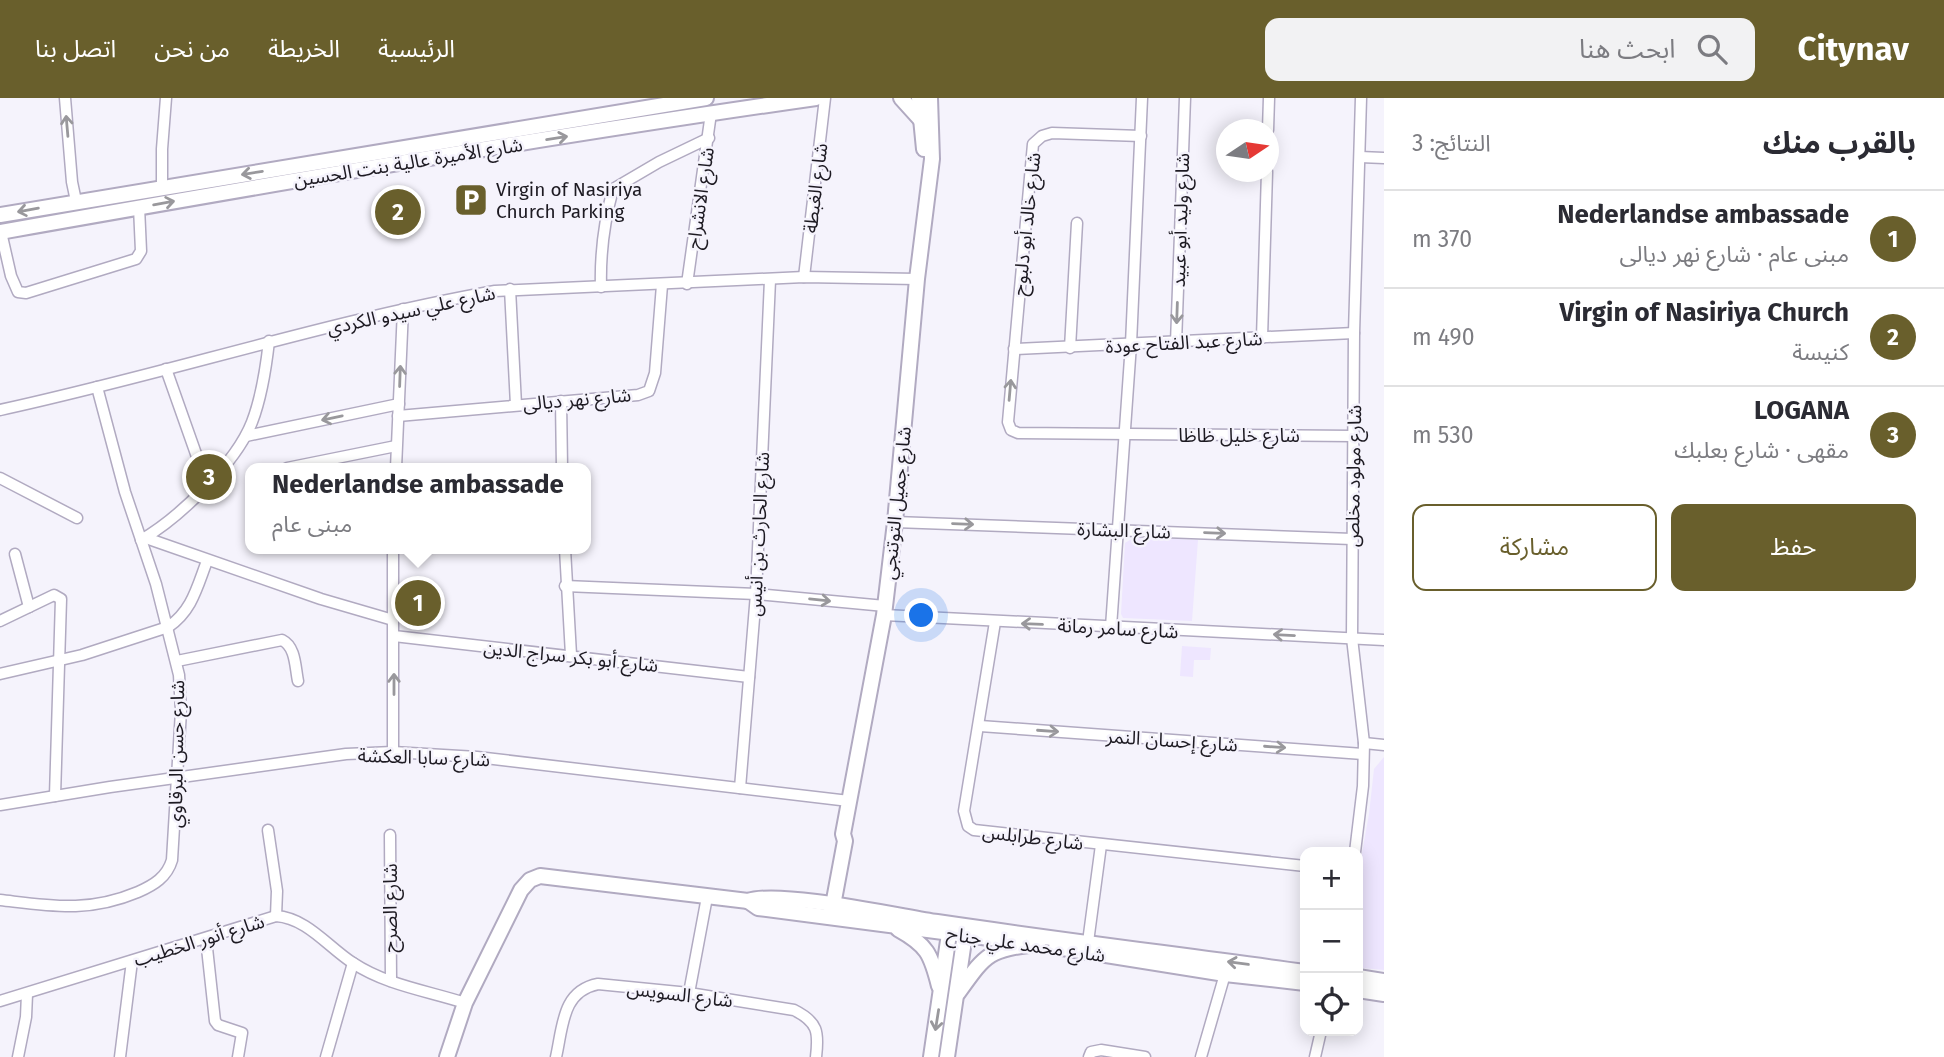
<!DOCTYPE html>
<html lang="ar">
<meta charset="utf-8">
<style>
:root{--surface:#fff;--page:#f2f2f3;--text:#2b2b33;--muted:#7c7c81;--line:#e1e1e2;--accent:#695f2c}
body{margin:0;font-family:"Fira Sans","Noto Sans Arabic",sans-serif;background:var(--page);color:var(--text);direction:rtl}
.controls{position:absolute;right:21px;bottom:21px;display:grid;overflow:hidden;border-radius:14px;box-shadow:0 4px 18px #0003}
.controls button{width:63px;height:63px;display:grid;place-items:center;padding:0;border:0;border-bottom:2px solid var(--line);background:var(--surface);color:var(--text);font:35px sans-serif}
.compass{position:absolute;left:1216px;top:21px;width:63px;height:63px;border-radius:50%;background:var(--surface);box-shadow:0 4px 18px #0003;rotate:77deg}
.you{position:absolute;left:922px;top:518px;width:24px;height:24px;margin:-18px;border:5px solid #fff;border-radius:50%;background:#1a73e8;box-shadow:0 0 0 10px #1a73e833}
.badge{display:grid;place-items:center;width:46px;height:46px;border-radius:50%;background:var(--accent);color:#fff;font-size:23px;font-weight:700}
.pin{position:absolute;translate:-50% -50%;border:4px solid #fff;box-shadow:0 2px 7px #0006}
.popup{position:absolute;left:245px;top:365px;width:346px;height:91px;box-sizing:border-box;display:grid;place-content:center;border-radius:14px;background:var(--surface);filter:drop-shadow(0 2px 5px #0005);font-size:23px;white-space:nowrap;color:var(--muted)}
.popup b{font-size:26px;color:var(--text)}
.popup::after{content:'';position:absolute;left:50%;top:100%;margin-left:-14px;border:14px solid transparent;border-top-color:var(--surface)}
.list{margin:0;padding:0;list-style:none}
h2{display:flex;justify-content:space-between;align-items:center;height:91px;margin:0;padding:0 28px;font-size:30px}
h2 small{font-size:23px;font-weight:400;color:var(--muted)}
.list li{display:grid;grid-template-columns:46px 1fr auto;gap:21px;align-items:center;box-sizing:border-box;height:98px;padding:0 28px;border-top:2px solid var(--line)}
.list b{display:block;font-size:26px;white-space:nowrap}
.list p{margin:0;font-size:23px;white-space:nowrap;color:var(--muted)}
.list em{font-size:23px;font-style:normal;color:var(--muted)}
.actions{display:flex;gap:14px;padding:21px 28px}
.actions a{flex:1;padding:16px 0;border:2px solid var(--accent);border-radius:14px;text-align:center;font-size:24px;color:var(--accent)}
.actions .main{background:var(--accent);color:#fff}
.icon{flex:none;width:38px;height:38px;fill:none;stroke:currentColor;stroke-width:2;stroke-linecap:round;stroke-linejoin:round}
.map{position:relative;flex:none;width:1384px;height:959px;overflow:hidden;direction:ltr}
header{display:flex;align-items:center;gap:42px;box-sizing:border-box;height:98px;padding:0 35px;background:var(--accent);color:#fff}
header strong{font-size:33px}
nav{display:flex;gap:38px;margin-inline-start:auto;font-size:24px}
.search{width:490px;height:63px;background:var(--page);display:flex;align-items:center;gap:18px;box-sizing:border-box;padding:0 24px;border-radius:14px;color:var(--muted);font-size:26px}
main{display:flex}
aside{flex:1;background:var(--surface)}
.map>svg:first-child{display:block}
.built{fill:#eee6ff}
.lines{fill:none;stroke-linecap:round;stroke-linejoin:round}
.street-casing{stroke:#b1aac1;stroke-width:13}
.secondary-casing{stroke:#b1aac1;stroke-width:18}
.street{stroke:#fff;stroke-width:10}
.secondary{stroke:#fff;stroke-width:14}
.oneway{stroke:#99989c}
.labels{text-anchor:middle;stroke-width:5;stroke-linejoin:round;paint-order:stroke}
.street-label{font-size:19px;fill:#1d1a22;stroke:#f5f3fc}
.poi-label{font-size:19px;fill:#1d1a22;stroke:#f5f3fc;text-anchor:start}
</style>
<header>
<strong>Citynav</strong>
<div class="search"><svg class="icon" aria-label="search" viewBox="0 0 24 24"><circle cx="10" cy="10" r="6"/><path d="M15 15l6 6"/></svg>ابحث هنا</div>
<nav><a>الرئيسية</a><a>الخريطة</a><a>من نحن</a><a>اتصل بنا</a></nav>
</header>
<main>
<aside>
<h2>بالقرب منك<small>النتائج: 3</small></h2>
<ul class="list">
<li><span class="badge">1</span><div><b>Nederlandse ambassade</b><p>مبنى عام · شارع نهر ديالى</p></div><em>370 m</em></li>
<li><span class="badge">2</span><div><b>Virgin of Nasiriya Church</b><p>كنيسة</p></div><em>490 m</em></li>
<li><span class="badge">3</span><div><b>LOGANA</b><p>مقهى · شارع بعلبك</p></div><em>530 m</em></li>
</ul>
<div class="actions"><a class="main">حفظ</a><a>مشاركة</a></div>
</aside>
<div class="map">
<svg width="1384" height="959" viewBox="0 0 1384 959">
<rect width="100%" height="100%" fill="#f5f3fc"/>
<g class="built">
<path d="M1135,439L1198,442L1192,523L1123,520L1121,516L1125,445Z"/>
<path d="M1182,548L1211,550L1210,562H1194L1193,579L1180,578Z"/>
<path d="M1384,659V872L1362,870L1358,866V777L1369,716L1374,671Z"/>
</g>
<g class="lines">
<defs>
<g id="street">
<path d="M65,0L72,84L76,103"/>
<path d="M1268,32L1269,0"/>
<path d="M1141,38L1052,35L1042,38L1033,46L1008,324L1011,332L1018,335L1353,338"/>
<path d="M1360,59L1384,60"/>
<path d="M162,89V51L166,0"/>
<path d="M1,134L11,178L18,194L26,195L136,161L141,153L139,109"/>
<path d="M804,179L825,0"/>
<path d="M687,186L711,15"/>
<path d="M601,189C600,155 604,124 613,91L659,64L709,40"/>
<path d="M510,191L516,307"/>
<path d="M1262,240L1267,74"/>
<path d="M1176,245L1185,0"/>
<path d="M1070,250L1077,125"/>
<path d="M1014,251L1354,235"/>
<path d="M166,271L207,387"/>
<path d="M561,303L562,370"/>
<path d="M0,312C166,276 327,223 495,193L804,179L917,181"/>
<path d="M398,318L638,297L649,293L655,275L662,187"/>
<path d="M246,338L399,306"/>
<path d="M287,370L396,348"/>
<path d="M396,370L403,211"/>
<path d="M0,380L77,420"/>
<path d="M895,424L1352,441"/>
<path d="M146,440L321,501L393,522"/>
<path d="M141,442C179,420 236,365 252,324C262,298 266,270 269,243"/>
<path d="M565,451L571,557"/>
<path d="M15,456L29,509"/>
<path d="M565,488L756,496L885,508"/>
<path d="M884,517L1384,542"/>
<path d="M0,523L54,497L61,501L55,698"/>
<path d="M995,524L964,713L968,728L974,732L1305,768"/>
<path d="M1111,529L1131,246L1142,0"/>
<path d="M394,538L749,579"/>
<path d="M177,563L282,542C296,549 295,569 298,583"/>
<path d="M0,576L82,557L168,529C192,513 197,489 207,463"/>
<path d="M980,628L1363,656"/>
<path d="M1364,645L1384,647"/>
<path d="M393,654V451"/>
<path d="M740,690L756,496L770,182"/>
<path d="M0,707L110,689L346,656L393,654L477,659L849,703"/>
<path d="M268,732L277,793L276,818"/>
<path d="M390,737L391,883"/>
<path d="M1355,754L1363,688L1364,645L1352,540L1354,235L1361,0"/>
<path d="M0,802C52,808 88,815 138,794C154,787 167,779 172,762L181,613L179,577L156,486L125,394L97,289"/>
<path d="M206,841L215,923L218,927L242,935L238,959"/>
<path d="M1088,844L1101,747"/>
<path d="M689,895L707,799"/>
<path d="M0,903L276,818C307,820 328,849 353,865C386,887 428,893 465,905"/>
<path d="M18,959L26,919L27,896"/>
<path d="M120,959L132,863"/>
<path d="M326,959L353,865"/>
<path d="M556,959C563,928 562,893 598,886L689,895L794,912C818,924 819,934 816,959"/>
<path d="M1089,959L1091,954L1101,952L1145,959"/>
<path d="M1201,959L1225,876"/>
<path d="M1315,959L1321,933"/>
</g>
<g id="secondary">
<path d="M901,0L920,21"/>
<path d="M919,0L924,51"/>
<path d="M0,117L706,0"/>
<path d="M0,134C271,86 543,39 816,0"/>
<path d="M748,803L758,810L1012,843"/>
<path d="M831,818L845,743L843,736L884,517L895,424L917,181L932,61L930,0"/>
<path d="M898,831C927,847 931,856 939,888"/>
<path d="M1056,849L1225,876L1305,885"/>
<path d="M1358,879L1384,883"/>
<path d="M1358,892L1384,896"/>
<path d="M958,895C986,856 988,851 1038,846"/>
<path d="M447,959L465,905L521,792L530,782L540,778L748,803C779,792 898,818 937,824C1059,842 1182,857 1305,874"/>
<path d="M931,959L950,829"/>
<path d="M947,959L966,829"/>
</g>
</defs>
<use href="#street" class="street-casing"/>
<use href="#secondary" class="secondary-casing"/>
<use href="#street" class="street"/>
<use href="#secondary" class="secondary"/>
</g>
<defs><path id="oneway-shaft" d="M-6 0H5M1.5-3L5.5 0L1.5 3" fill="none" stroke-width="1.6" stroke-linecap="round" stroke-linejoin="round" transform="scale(1.75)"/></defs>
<g class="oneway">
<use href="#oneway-shaft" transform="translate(67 28) rotate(-95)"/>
<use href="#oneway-shaft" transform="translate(557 40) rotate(-9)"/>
<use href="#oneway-shaft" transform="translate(252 75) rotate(171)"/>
<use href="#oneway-shaft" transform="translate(164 105) rotate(-10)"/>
<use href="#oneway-shaft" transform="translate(28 112) rotate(170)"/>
<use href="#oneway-shaft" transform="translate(1177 215) rotate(92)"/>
<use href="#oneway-shaft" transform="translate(400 278) rotate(-88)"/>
<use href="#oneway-shaft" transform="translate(1010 292) rotate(-85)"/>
<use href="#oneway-shaft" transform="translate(332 320) rotate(168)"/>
<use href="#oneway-shaft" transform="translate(963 426) rotate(2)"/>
<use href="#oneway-shaft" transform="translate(1215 435) rotate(2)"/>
<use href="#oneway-shaft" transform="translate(820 502) rotate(6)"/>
<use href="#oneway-shaft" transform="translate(1032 526) rotate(-178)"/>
<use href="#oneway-shaft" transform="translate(1284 537) rotate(-177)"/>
<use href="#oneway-shaft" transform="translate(394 586) rotate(-90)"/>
<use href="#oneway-shaft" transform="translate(1048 633) rotate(4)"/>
<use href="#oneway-shaft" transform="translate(1275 649) rotate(4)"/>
<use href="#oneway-shaft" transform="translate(1238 865) rotate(-172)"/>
<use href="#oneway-shaft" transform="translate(937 922) rotate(99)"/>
</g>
<defs>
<symbol id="parking-square" viewBox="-11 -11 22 22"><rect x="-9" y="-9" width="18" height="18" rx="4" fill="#695f2c" stroke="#f5f3fc"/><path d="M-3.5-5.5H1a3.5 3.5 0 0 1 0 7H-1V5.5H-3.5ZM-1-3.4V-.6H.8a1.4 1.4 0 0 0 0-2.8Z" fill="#fff"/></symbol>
</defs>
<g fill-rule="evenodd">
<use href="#parking-square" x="452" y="83" width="38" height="38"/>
</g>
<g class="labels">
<g class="street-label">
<text transform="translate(408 64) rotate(-9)" y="7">شارع الأميرة عالية بنت الحسين</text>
<text transform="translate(815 90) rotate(-83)" y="7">شارع الغبطة</text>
<text transform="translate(700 100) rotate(-82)" y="7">شارع الانشراح</text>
<text transform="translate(1180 122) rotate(-88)" y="7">شارع وليد أبو عبيد</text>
<text transform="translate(1026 126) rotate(-84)" y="7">شارع خالد أبو دلبوح</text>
<text transform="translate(411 212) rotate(-12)" y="7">شارع علي سيدو الكردي</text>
<text transform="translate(1184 244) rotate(-3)" y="7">شارع عبد الفتاح عودة</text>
<text transform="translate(577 301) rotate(-5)" y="7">شارع نهر ديالى</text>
<text x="1239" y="344">شارع خليل ظاظا</text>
<text transform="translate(1353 378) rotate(-89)" y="7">شارع مولود مخلص</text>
<text transform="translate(896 405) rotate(-84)" y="7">شارع جميل التوتنجي</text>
<text transform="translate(1124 432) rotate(2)" y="7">شارع البشارة</text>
<text transform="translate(758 436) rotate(-87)" y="7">شارع الحارث بن أنيس</text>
<text transform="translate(1118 530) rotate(3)" y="7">شارع سامر رمانة</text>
<text transform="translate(571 558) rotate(6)" y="7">شارع أبو بكر سراج الدين</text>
<text transform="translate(1172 642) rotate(4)" y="7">شارع إحسان النمر</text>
<text transform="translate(176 656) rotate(-89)" y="7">شارع حسن البرقاوي</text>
<text transform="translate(424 659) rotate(2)" y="7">شارع سابا العكشة</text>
<text transform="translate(1033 739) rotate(7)" y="7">شارع طرابلس</text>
<text transform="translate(390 810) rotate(-90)" y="7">شارع الصرح</text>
<text transform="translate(199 842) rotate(-17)" y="7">شارع أنور الخطيب</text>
<text transform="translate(1026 846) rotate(8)" y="7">شارع محمد علي جناح</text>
<text transform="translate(680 896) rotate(7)" y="7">شارع السويس</text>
</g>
<g class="poi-label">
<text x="496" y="98">Virgin of Nasiriya<tspan x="496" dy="22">Church Parking</tspan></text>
</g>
</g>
</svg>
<div class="controls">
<button>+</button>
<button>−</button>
<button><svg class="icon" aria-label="locate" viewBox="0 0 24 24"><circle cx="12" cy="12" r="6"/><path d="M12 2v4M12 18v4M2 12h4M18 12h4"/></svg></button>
</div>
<svg class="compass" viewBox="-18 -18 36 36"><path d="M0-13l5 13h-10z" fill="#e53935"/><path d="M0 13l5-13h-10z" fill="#7c7c81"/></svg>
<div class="you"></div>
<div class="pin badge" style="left:418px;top:505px">1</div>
<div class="popup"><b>Nederlandse ambassade</b>مبنى عام</div>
<div class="pin badge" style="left:398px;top:114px">2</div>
<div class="pin badge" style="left:209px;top:379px">3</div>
</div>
</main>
